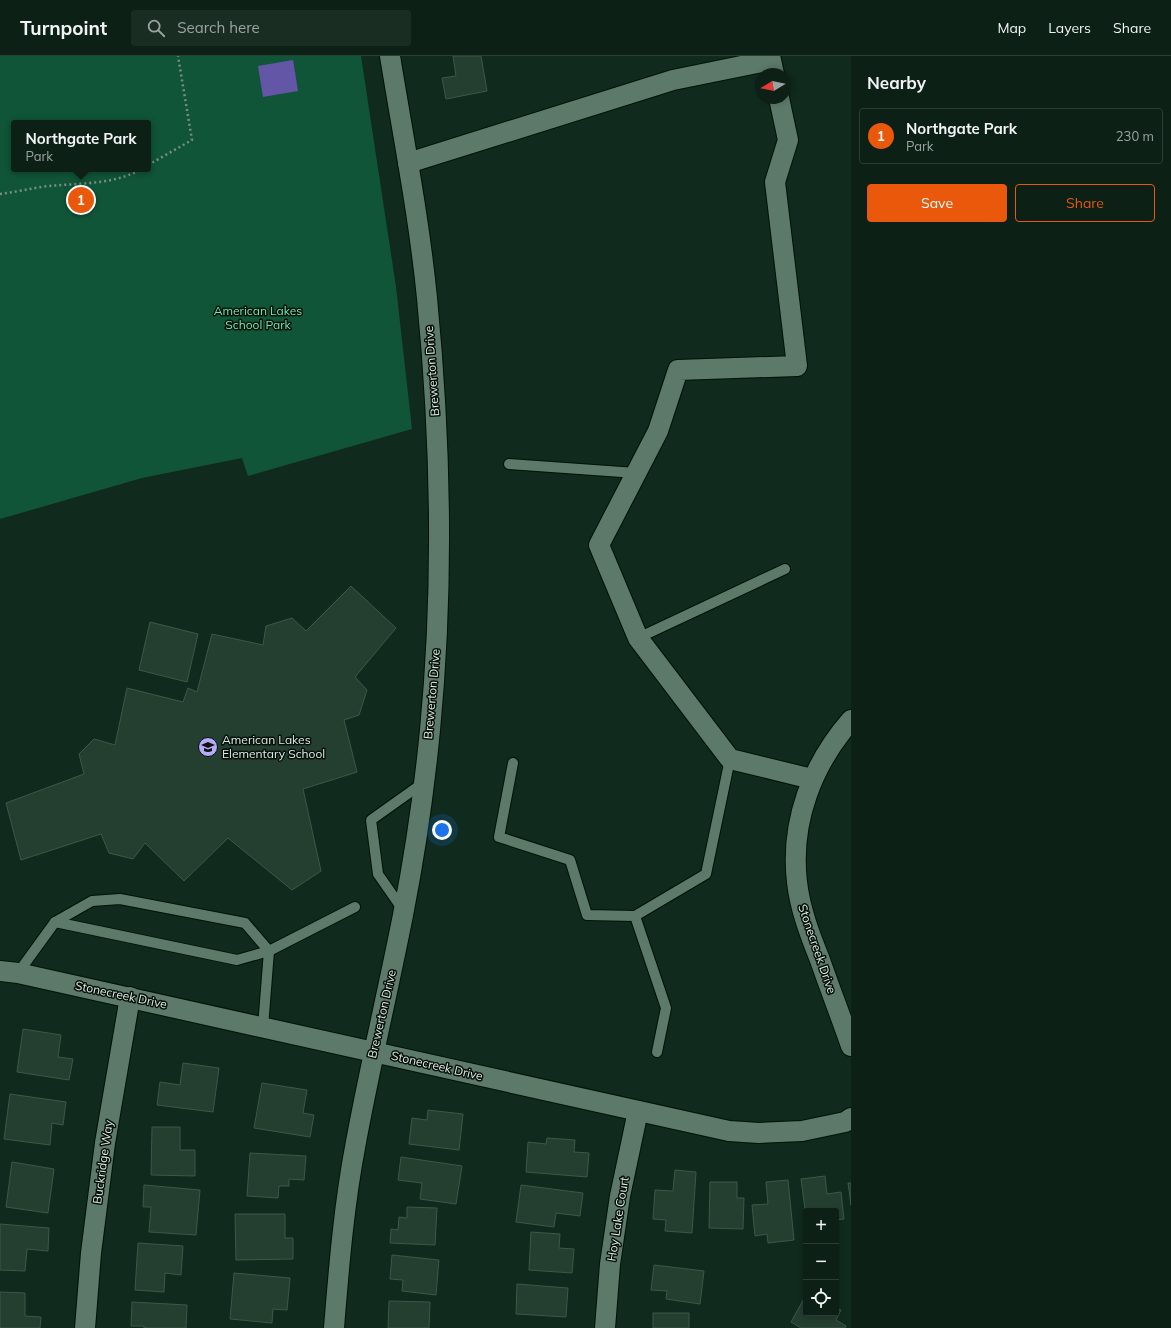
<!DOCTYPE html>
<meta charset="utf-8">
<style>
:root{--surface:#0c2016;--page:#1a2d23;--text:#f1f3f6;--muted:#9aa3a1;--line:#2c3e35;--accent:#ea580c}
body{margin:0;font-family:Mulish,sans-serif;background:var(--page);color:var(--text)}
.controls{position:absolute;right:12px;bottom:12px;display:grid;overflow:hidden;border-radius:4px;box-shadow:0 2px 6px #0003}
.controls button{width:36px;height:36px;display:grid;place-items:center;padding:0;border:0;border-bottom:1px solid var(--line);background:var(--surface);color:var(--text);font:20px sans-serif}
.compass{position:absolute;left:755px;top:12px;width:36px;height:36px;border-radius:50%;background:var(--surface);box-shadow:0 2px 6px #0003;rotate:260deg}
.you{position:absolute;left:442px;top:774px;width:14px;height:14px;margin:-10px;border:3px solid #fff;border-radius:50%;background:#1a73e8;box-shadow:0 0 0 6px #1a73e833}
.badge{display:grid;place-items:center;width:26px;height:26px;border-radius:50%;background:var(--accent);color:#fff;font-size:13px;font-weight:700}
.pin{position:absolute;translate:-50% -50%;border:2px solid #fff;box-shadow:0 1px 4px #0006}
.popup{position:absolute;left:11px;top:64px;width:140px;height:52px;box-sizing:border-box;display:grid;place-content:center;border-radius:4px;background:var(--surface);filter:drop-shadow(0 1px 3px #0005);font-size:13px;white-space:nowrap;color:var(--muted)}
.popup b{font-size:15px;color:var(--text)}
.popup::after{content:'';position:absolute;left:50%;top:100%;margin-left:-8px;border:8px solid transparent;border-top-color:var(--surface)}
.list{margin:0;padding:0;list-style:none}
h2{display:flex;justify-content:space-between;align-items:center;height:52px;margin:0;padding:0 16px;font-size:17px}
h2 small{font-size:13px;font-weight:400;color:var(--muted)}
.list li{display:grid;grid-template-columns:26px 1fr auto;gap:12px;align-items:center;box-sizing:border-box;height:56px;margin:0 8px 8px;padding:0 8px;border:1px solid var(--line);border-radius:4px}
.list b{display:block;font-size:15px;white-space:nowrap}
.list p{margin:0;font-size:13px;white-space:nowrap;color:var(--muted)}
.list em{font-size:13px;font-style:normal;color:var(--muted)}
.actions{display:flex;gap:8px;padding:12px 16px}
.actions a{flex:1;padding:9px 0;border:1px solid var(--accent);border-radius:4px;text-align:center;font-size:14px;color:var(--accent)}
.actions .main{background:var(--accent);color:#fff}
.icon{flex:none;width:22px;height:22px;fill:none;stroke:currentColor;stroke-width:2;stroke-linecap:round;stroke-linejoin:round}
.map{position:relative;flex:none;width:851px;height:1272px;overflow:hidden}
header{display:flex;align-items:center;gap:24px;box-sizing:border-box;height:56px;padding:0 20px;background:var(--surface);border-bottom:1px solid var(--line)}
header strong{font-size:19px}
nav{display:flex;gap:22px;margin-inline-start:auto;font-size:14px}
.search{width:280px;height:36px;background:var(--page);display:flex;align-items:center;gap:10px;box-sizing:border-box;padding:0 14px;border-radius:4px;color:var(--muted);font-size:15px}
main{display:flex}
aside{flex:1;background:var(--surface)}
.map>svg:first-child{display:block}
.green{fill:#105538;fill-rule:evenodd}
.water{fill:#6456a6}
.building{fill:#243e30;stroke:#3d5849}
.lines{fill:none;stroke-linecap:round;stroke-linejoin:round}
.service-casing{stroke:#001207;stroke-width:12}
.minor-casing{stroke:#001207;stroke-width:22}
.path{stroke:#798e83;stroke-width:2.5;stroke-dasharray:2 3;stroke-linecap:butt}
.service{stroke:#5d7969;stroke-width:10}
.minor{stroke:#5d7969;stroke-width:20}
.labels{text-anchor:middle;stroke-width:3;stroke-linejoin:round;paint-order:stroke}
.park-label{font-size:12px;fill:#66f0ad;stroke:#06100a}
.street-label{font-size:12px;fill:#ddece3;stroke:#06100a}
.poi-label{font-size:12px;fill:#ddece3;stroke:#06100a;text-anchor:start}
</style>
<header>
<strong>Turnpoint</strong>
<div class="search"><svg class="icon" aria-label="search" viewBox="0 0 24 24"><circle cx="10" cy="10" r="6"/><path d="M15 15l6 6"/></svg>Search here</div>
<nav><a>Map</a><a>Layers</a><a>Share</a></nav>
</header>
<main>
<div class="map">
<svg width="851" height="1272" viewBox="0 0 851 1272">
<rect width="100%" height="100%" fill="#102a1d"/>
<path class="green" d="M0,0H361L396,231L412,373L248,420L242,402L142,422L0,463ZM14,67H148V113H14Z"/>
<path class="water" d="M293,4L298,35L263,41L258,10Z"/>
<g class="building">
<path d="M453,0H481L487,35L446,43L442,22L456,20Z"/>
<path d="M351,530L396,572L355,621L367,634L359,659L344,664L357,716L303,733L321,815L292,834L228,782L184,825L145,787L133,803L109,797L101,778L21,804L6,747L84,718L79,698L94,683L115,689L127,632L183,646L188,632L197,636L212,578L263,589L266,570L292,562L306,575Z"/>
<path d="M150,566L198,578L187,626L139,614Z"/>
<path d="M23,973L61,979L58,1001L73,1003L69,1024L17,1016Z"/>
<path d="M183,1007L219,1012L213,1056L157,1049L160,1026L180,1029Z"/>
<path d="M262,1027L307,1034L303,1057L314,1059L310,1081L254,1072Z"/>
<path d="M10,1038L66,1046L63,1069L52,1067L50,1089L4,1083Z"/>
<path d="M428,1054L463,1058L459,1094L409,1088L412,1062L427,1064Z"/>
<path d="M152,1071H180V1094H195V1120L151,1119Z"/>
<path d="M547,1082L575,1084L574,1096L589,1097L587,1121L526,1116L528,1086L546,1088Z"/>
<path d="M250,1097L306,1100L304,1124L289,1123V1130H279L278,1142L247,1140Z"/>
<path d="M401,1101L462,1110L456,1148L420,1143L422,1127L398,1124Z"/>
<path d="M12,1106L54,1113L48,1157L6,1151Z"/>
<path d="M675,1114L696,1116L692,1177L665,1175L666,1164L653,1163L655,1134L673,1135Z"/>
<path d="M825,1120L827,1138L841,1136L844,1163L836,1164V1155H806V1160L801,1123Z"/>
<path d="M788,1124L794,1184L768,1187L767,1178L755,1180L752,1149L768,1148L766,1126Z"/>
<path d="M710,1126H737V1142H744L743,1173L709,1172Z"/>
<path d="M848,1127H851V1149Z"/>
<path d="M144,1129L200,1134L196,1179L149,1176L151,1151H143Z"/>
<path d="M521,1129L583,1137L580,1160L556,1157L554,1171L516,1166Z"/>
<path d="M407,1151L437,1152L435,1189L390,1187L391,1173L398,1174L399,1161L407,1162Z"/>
<path d="M235,1158H285V1182H293V1203L236,1204Z"/>
<path d="M0,1168L49,1172L48,1195L27,1193L25,1215L0,1214Z"/>
<path d="M531,1176L560,1178L559,1192L574,1193L572,1217L529,1214Z"/>
<path d="M138,1187L183,1190L181,1219L165,1217L164,1236L135,1234Z"/>
<path d="M392,1199L439,1204L436,1239L402,1235L403,1224L390,1223Z"/>
<path d="M654,1209L704,1215L700,1248L666,1243L667,1235L651,1234Z"/>
<path d="M234,1217L290,1222L287,1254L273,1253L272,1267L230,1263Z"/>
<path d="M517,1228L568,1232L566,1261L516,1258Z"/>
<path d="M0,1236L25,1237V1260L41,1261L40,1272H0Z"/>
<path d="M806,1239V1257H836V1252L841,1254L836,1264L846,1270L845,1272H801L791,1266Z"/>
<path d="M389,1245L430,1246L429,1272H388Z"/>
<path d="M132,1246L187,1249L186,1272H144V1270H131Z"/>
<rect x="653" y="1257" width="36" height="15"/>
</g>
<g class="lines">
<defs>
<g id="service">
<path d="M509,408L636,417"/>
<path d="M638,582L785,513"/>
<path d="M513,707L499,781L570,804L587,859L635,860L666,952L657,996"/>
<path d="M403,854L378,818L371,764L423,727"/>
<path d="M635,860L706,818L730,703"/>
<path d="M55,866L237,904L269,895L355,851"/>
<path d="M18,917L55,866L92,845L120,843L245,867L269,895L263,971"/>
</g>
<g id="minor">
<path d="M779,42L788,84L775,126L797,310L678,314L658,375L599,489L638,582L730,703L812,723"/>
<path d="M408,107L673,24L771,4L774,18"/>
<path d="M851,664C812,709 790,766 797,826C800,853 810,879 820,904C830,933 841,961 851,990"/>
<path d="M0,915L18,917L729,1075L759,1077L802,1075L845,1066L851,1062"/>
<path d="M85,1272L91,1197L105,1087L130,941"/>
<path d="M334,1272C339,1210 344,1148 356,1086C370,1010 388,935 403,859C415,798 424,736 430,674C444,530 441,386 427,242C419,161 403,80 390,0"/>
<path d="M605,1272L610,1208L620,1140L638,1055"/>
</g>
</defs>
<use href="#service" class="service-casing"/>
<use href="#minor" class="minor-casing"/>
<g class="path">
<path d="M148,109L192,84L178,0"/>
<path d="M0,138C16,136 32,132 49,130C80,127 113,129 142,113"/>
</g>
<use href="#service" class="service"/>
<use href="#minor" class="minor"/>
</g>
<defs>
<symbol id="school-disc" viewBox="-11 -11 22 22"><circle r="9.5" fill="#b5acf8" stroke="#06100a"/><path d="M0-5L7-2L0 1L-7-2ZM-4 1L0 2.5L4 1V4Q0 6-4 4Z" fill="#111"/></symbol>
</defs>
<g fill-rule="evenodd">
<use href="#school-disc" x="197" y="680" width="22" height="22"/>
</g>
<g class="labels">
<g class="park-label">
<text x="258" y="259">American Lakes<tspan x="258" dy="14">School Park</tspan></text>
</g>
<g class="street-label">
<text transform="translate(432 315) rotate(-94)" y="4">Brewerton Drive</text>
<text transform="translate(432 638) rotate(-85)" y="4">Brewerton Drive</text>
<text transform="translate(817 893) rotate(71)" y="4">Stonecreek Drive</text>
<text transform="translate(121 939) rotate(12)" y="4">Stonecreek Drive</text>
<text transform="translate(382 958) rotate(-77)" y="4">Brewerton Drive</text>
<text transform="translate(437 1010) rotate(13)" y="4">Stonecreek Drive</text>
<text transform="translate(103 1106) rotate(-82)" y="4">Buckridge Way</text>
<text transform="translate(618 1163) rotate(-81)" y="4">Hoy Lake Court</text>
</g>
<g class="poi-label">
<text x="222" y="688">American Lakes<tspan x="222" dy="14">Elementary School</tspan></text>
</g>
</g>
</svg>
<div class="controls">
<button>+</button>
<button>−</button>
<button><svg class="icon" aria-label="locate" viewBox="0 0 24 24"><circle cx="12" cy="12" r="6"/><path d="M12 2v4M12 18v4M2 12h4M18 12h4"/></svg></button>
</div>
<svg class="compass" viewBox="-18 -18 36 36"><path d="M0-13l5 13h-10z" fill="#e53935"/><path d="M0 13l5-13h-10z" fill="#9aa3a1"/></svg>
<div class="you"></div>
<div class="pin badge" style="left:81px;top:144px">1</div>
<div class="popup"><b>Northgate Park</b>Park</div>
</div>
<aside>
<h2>Nearby<small></small></h2>
<ul class="list">
<li><span class="badge">1</span><div><b>Northgate Park</b><p>Park</p></div><em>230 m</em></li>
</ul>
<div class="actions"><a class="main">Save</a><a>Share</a></div>
</aside>
</main>
